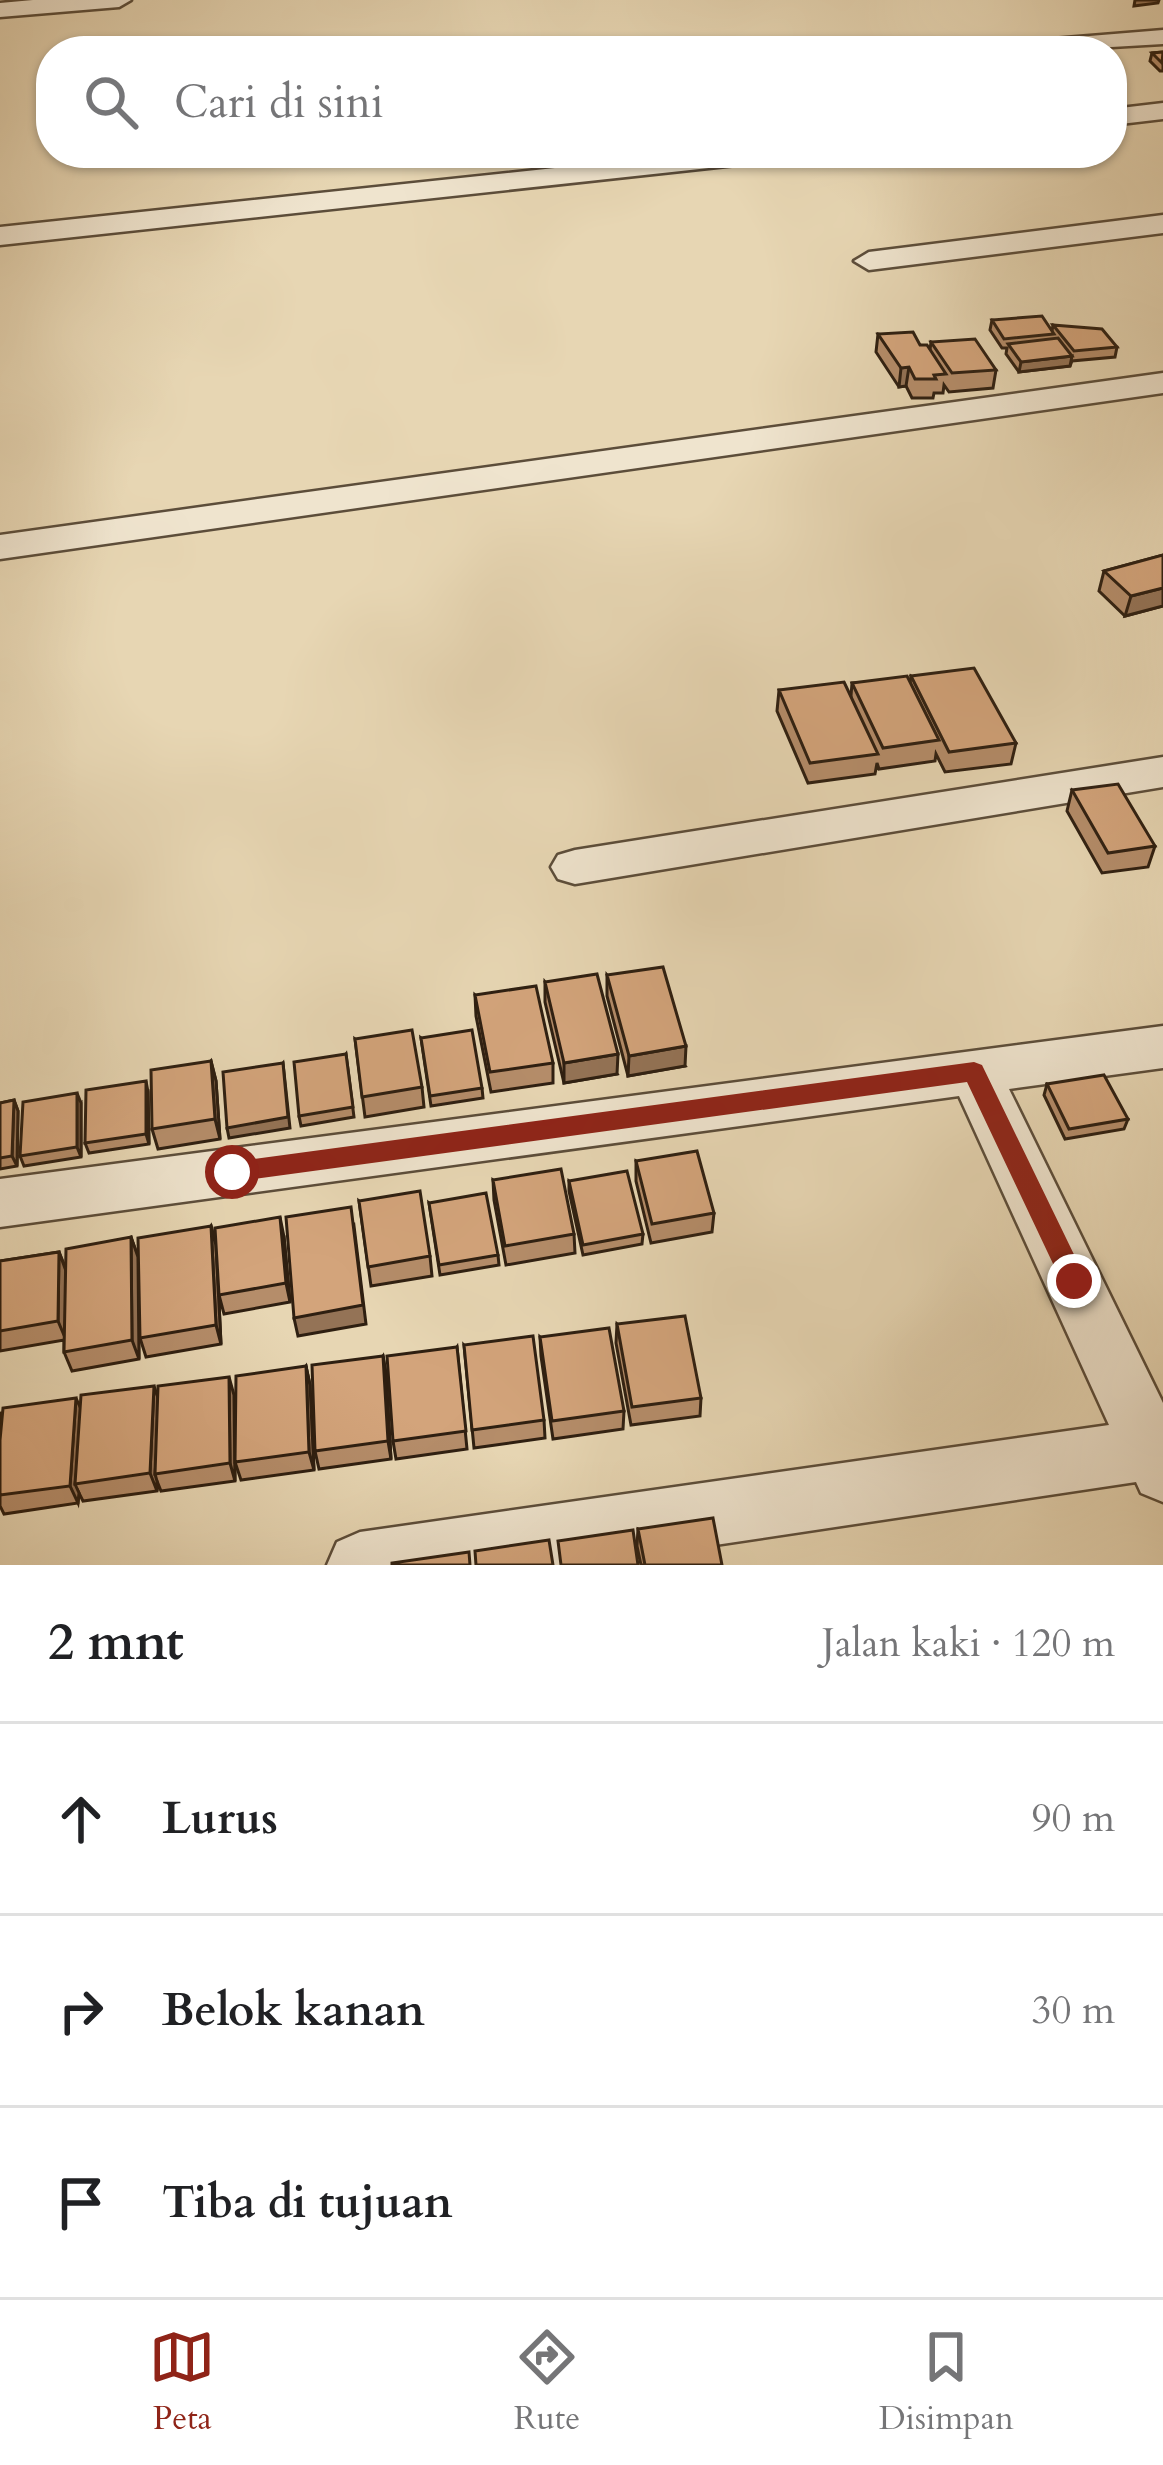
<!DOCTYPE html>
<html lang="id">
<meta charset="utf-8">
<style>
:root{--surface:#fff;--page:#f2f2f2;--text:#202124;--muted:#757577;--line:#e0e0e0;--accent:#8f2418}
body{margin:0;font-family:Cardo,serif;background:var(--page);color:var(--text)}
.stop{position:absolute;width:36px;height:36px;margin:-27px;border:9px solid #8f2418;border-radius:50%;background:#fff}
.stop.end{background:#8f2418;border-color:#fff;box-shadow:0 3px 12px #0008}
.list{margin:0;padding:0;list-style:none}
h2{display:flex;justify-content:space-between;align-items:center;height:156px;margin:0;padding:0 48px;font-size:51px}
h2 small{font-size:39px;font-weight:400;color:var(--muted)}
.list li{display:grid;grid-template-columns:78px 1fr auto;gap:36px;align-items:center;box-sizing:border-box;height:192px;padding:0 48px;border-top:3px solid var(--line)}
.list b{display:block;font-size:45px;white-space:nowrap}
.list em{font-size:39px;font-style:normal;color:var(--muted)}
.icon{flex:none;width:66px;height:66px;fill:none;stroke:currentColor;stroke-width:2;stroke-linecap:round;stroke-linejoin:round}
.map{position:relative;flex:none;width:1163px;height:1565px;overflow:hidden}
.search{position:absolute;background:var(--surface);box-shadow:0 3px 9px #0004;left:36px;right:36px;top:36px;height:132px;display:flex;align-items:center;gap:30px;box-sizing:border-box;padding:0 42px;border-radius:48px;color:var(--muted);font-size:45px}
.sheet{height:732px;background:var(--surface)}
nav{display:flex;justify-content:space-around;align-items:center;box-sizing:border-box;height:168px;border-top:3px solid var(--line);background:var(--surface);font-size:33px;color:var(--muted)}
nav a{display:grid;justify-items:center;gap:6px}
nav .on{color:var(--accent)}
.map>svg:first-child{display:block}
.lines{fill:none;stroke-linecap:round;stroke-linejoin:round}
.minor-casing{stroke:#5c4d3a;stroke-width:5}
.minor{fill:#efe4ce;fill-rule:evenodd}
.wall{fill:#b58d6a;stroke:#2e1f11;stroke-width:3}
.shaded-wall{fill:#947356;stroke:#2e1f11;stroke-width:3}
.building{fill:#d3a47b;stroke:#2e1f11;stroke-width:3}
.route{fill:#8f2418}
</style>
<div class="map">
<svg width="1163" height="1565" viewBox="0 0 1163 1565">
<rect width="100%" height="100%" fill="#e7d6b3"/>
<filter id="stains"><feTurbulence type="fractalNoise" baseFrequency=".00167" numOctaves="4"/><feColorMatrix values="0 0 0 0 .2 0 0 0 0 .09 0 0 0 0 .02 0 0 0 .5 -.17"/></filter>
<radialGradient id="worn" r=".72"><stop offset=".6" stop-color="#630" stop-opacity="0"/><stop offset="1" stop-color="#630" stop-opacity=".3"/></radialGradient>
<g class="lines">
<defs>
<g id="minor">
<path d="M33,0H131L119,7L0,17V3Z"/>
<path d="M1163,30V44L1043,51L1040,47L1053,39Z"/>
<path d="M1163,103V119L1112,125V109Z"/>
<path d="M695,153H788L774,161L0,245V227Z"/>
<path d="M1163,215V233L869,270L854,261L869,252Z"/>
<path d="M1163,373V393L0,559V535Z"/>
<path d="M1163,757V787L575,884L558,879L551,867L558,855L575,850Z"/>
<path d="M1163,1026V1068L1009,1089L1163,1403V1502L1141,1493L1136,1482L581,1565H327L337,1542L360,1532L1109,1425L959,1096L0,1227V1179Z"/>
</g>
</defs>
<use href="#minor" class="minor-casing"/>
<use href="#minor" class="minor"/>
</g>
<g class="wall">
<path d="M1163,52V71H1160L1150,61L1152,53Z"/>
<path d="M992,320L1052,331L1053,325L1117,347L1115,357L1072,361L1070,366L1019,372L1006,354L1007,348H1002L990,330Z"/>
<path d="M878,334L920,345L930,350L931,342L996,370L993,388L949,392L944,385L943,393H934L933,398H912L906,386L899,387L876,352Z"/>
<path d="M1163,555V606L1125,616L1099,591L1104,571Z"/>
<path d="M911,676L1016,743L1011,764L945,772L936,754L935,761L879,769L877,763L875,774L808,783L777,711L779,690L851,696L852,683H910Z"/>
<path d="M1072,790L1155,846L1148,867L1102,873L1067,811Z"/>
<path d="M607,975L685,1066L628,1076L607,996Z"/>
<path d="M545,982L617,1074L564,1083L545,1002Z"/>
<path d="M475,995L553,1063V1083L491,1092L476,1016Z"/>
<path d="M421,1038L482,1088L483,1098L431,1106Z"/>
<path d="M355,1039L422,1087L424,1107L365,1117Z"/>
<path d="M346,1054L354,1117L301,1126L299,1116Z"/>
<path d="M211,1061L216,1081L220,1139L158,1149L152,1129Z"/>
<path d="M1047,1084L1128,1119L1124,1129L1065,1139L1044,1095Z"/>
<path d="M148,1092L149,1144L89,1153L85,1143Z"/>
<path d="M14,1100L18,1111L17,1166L0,1169V1103Z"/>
<path d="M81,1103V1157L24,1166L20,1156Z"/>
<path d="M636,1161L714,1213L712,1232L651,1243L636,1181Z"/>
<path d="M493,1180L574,1234L575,1253L506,1265L494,1200Z"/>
<path d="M569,1181L643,1234L642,1244L583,1255L569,1191Z"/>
<path d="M359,1201L430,1256L432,1276L371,1286Z"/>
<path d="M429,1203L498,1255L499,1265L440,1275Z"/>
<path d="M211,1226L216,1245L284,1237L290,1302L224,1314L219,1295L217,1259L221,1344L146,1357L140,1338Z"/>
<path d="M131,1237L138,1257L139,1359L72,1371L64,1352V1340L0,1351V1261L59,1252L66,1269Z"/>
<path d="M617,1324L701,1398L700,1416L631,1425L616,1343Z"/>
<path d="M540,1337L624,1411L623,1429L553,1439L541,1356Z"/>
<path d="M464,1345L544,1420L545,1438L474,1448Z"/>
<path d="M457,1347L467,1449L396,1459L393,1441Z"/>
<path d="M383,1356L386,1374L391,1459L319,1469L315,1451Z"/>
<path d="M306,1366L310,1385L314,1470L241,1480L235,1462Z"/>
<path d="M234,1395L235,1481L161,1491L157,1481V1491L83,1501L79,1493L78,1503L4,1514L0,1506V1412L2,1416L158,1397Z"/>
<path d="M638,1529L722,1565H641L637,1546Z"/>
</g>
<g class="shaded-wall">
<path d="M1135,0H1159L1158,3L1134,6Z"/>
<path d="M1072,356L1070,366L1019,372L1021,362Z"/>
<path d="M909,367L906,386L899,387L901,368Z"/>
<path d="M1163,588V606L1125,616L1131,596Z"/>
<path d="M686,1046L685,1066L628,1076L629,1056Z"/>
<path d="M618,1054L617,1074L564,1083V1063Z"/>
<path d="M211,1061L216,1081L220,1139L215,1119Z"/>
<path d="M283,1063L290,1128L229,1138L227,1128Z"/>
<path d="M146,1081L148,1092L149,1144L146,1134Z"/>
<path d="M77,1093L81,1103V1157L77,1147Z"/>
<path d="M14,1100L18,1111L17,1166L12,1156Z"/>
<path d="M280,1217L284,1237L290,1302L286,1283Z"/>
<path d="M211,1226L216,1245L221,1344L216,1325Z"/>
<path d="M354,1226L366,1324L298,1336L294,1318Z"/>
<path d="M131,1237L138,1257L139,1359L132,1340Z"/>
<path d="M59,1252L66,1271V1340L58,1321Z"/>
<path d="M383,1356L386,1374L391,1459L388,1441Z"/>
<path d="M306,1366L310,1385L314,1470L309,1452Z"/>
<path d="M229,1377L234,1395L235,1481L230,1463Z"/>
<path d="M154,1386L160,1404L155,1474L157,1481V1491L150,1473Z"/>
<path d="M76,1398L84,1416L75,1484L79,1493L78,1503L70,1486Z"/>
</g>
<g class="building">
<path d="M1163,52L1162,63L1152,53Z"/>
<path d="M1042,316L1054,334L1004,339L992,320Z"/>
<path d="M1053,325L1102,329L1117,347L1074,351Z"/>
<path d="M913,332L920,345H927L946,374L934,375L936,379H915L909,367L901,368L878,334Z"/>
<path d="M1058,338L1072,356L1021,362L1008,344Z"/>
<path d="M975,339L996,370L952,373L931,342Z"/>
<path d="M1163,555V588L1131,596L1104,571Z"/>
<path d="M974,668L1016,743L949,752L911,676Z"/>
<path d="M907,676L939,740L883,748L852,683Z"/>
<path d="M844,682L878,754L810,763L779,690Z"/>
<path d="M1118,784L1155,846L1108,853L1072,790Z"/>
<path d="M663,967L686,1046L629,1056L607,975Z"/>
<path d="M597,974L618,1054L564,1063L545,982Z"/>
<path d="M536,986L553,1063L490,1072L475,995Z"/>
<path d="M412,1030L422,1087L362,1097L355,1039Z"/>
<path d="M472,1030L482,1088L430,1096L421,1038Z"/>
<path d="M346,1054L353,1107L299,1116L294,1062Z"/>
<path d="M211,1061L215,1119L152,1129L151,1070Z"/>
<path d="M283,1063L288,1117L227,1128L223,1072Z"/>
<path d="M1104,1075L1128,1119L1069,1129L1047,1084Z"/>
<path d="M146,1081V1134L85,1143L86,1090Z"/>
<path d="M77,1093V1147L20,1156L23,1102Z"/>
<path d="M14,1100L12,1156L0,1158V1103Z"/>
<path d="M697,1151L714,1213L652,1224L636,1161Z"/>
<path d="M561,1169L574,1234L505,1246L493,1180Z"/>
<path d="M627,1171L643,1234L583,1245L569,1181Z"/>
<path d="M420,1191L430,1256L368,1267L359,1201Z"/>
<path d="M486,1193L498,1255L439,1265L429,1203Z"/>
<path d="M351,1207L363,1305L294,1318L286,1217Z"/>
<path d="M280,1217L286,1283L219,1295L215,1228Z"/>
<path d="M211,1226L216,1325L140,1338L138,1238Z"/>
<path d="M131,1237L132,1340L64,1352L66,1249Z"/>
<path d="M59,1252L58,1321L0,1331V1261Z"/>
<path d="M685,1316L701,1398L632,1407L617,1324Z"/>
<path d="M609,1328L624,1411L552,1421L540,1337Z"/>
<path d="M533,1336L544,1420L472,1430L464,1345Z"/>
<path d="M457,1347L466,1431L393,1441L387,1356Z"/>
<path d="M383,1356L388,1441L315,1451L312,1365Z"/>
<path d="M306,1366L309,1452L235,1462L236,1376Z"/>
<path d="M229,1377L230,1463L155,1474L158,1386Z"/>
<path d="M154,1386L150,1473L75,1484L81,1395Z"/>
<path d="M76,1398L70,1486L0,1495V1440L3,1408Z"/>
<path d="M713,1518L722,1565H645L638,1529Z"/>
<path d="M633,1530L638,1565H561L558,1541Z"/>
<path d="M549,1540L553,1565H476L475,1551Z"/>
<path d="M469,1552L470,1565H392V1563Z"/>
</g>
<path class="route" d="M974,1062L982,1065L1083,1273L1086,1281L1083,1289H1065L967,1082L232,1182L220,1172L232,1162Z"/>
<rect width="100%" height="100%" filter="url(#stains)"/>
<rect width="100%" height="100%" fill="url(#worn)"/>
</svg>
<div class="stop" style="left:232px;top:1172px"></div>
<div class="stop end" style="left:1074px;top:1281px"></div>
<div class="search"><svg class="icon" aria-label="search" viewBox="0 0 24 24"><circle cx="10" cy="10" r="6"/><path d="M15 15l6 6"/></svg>Cari di sini</div>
</div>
<section class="sheet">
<h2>2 mnt<small>Jalan kaki · 120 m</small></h2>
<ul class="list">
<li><svg class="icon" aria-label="ahead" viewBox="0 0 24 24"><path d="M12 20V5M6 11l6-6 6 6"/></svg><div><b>Lurus</b></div><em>90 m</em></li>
<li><svg class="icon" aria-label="right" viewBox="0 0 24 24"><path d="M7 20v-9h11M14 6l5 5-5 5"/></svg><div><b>Belok kanan</b></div><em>30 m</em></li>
<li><svg class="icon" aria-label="arrive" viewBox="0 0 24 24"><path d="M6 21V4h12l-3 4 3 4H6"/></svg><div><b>Tiba di tujuan</b></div></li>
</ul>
</section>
<nav>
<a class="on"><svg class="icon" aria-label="map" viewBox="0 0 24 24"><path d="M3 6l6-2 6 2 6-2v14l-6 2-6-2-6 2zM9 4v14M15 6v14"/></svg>Peta</a>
<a><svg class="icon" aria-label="directions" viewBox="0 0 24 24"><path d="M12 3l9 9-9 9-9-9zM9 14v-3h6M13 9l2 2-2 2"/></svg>Rute</a>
<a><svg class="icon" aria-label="saved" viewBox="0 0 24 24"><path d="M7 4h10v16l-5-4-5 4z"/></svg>Disimpan</a>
</nav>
